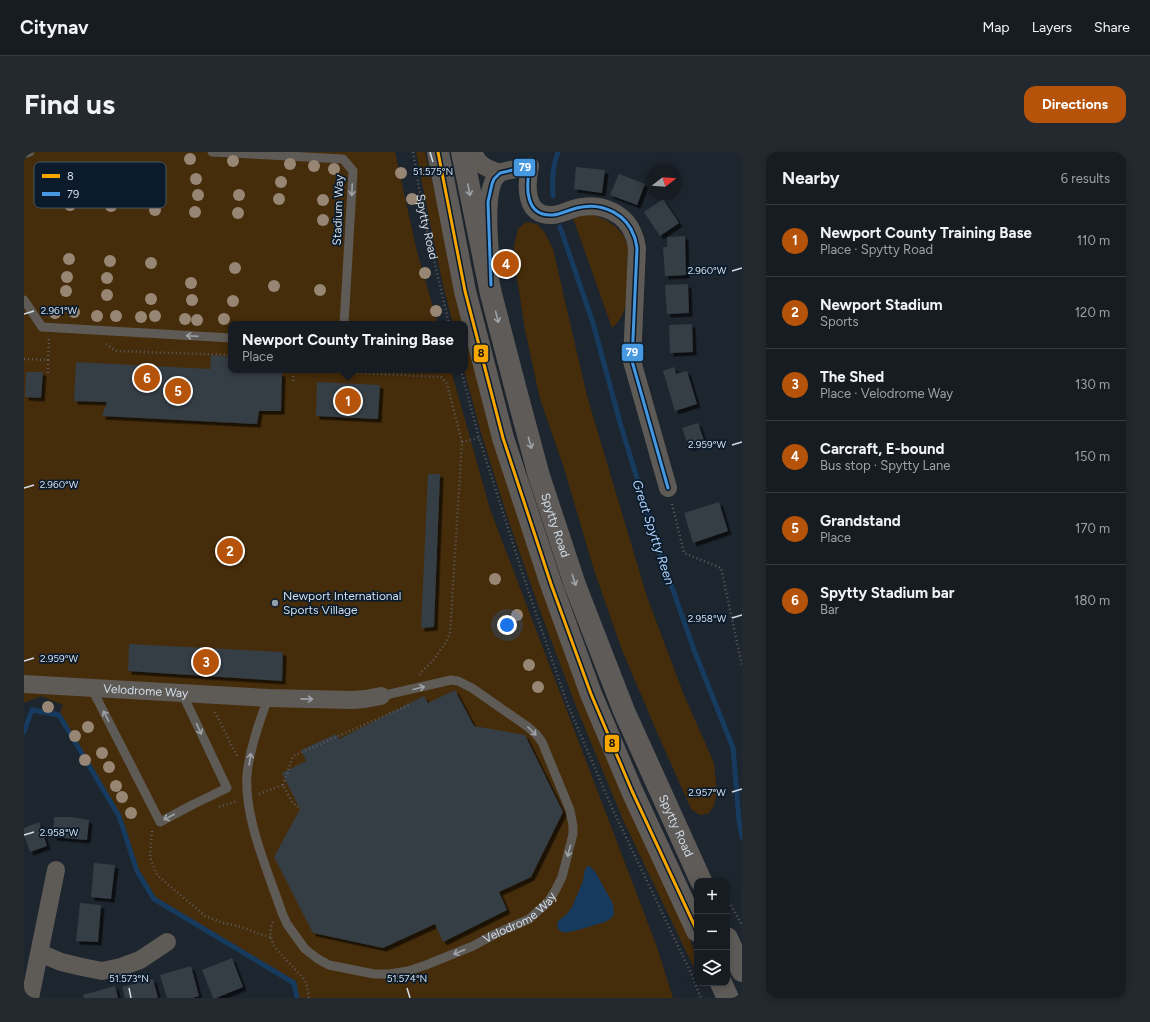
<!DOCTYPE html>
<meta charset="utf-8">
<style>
:root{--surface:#161c22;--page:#23292f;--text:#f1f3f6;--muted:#9ea1a5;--line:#353a40;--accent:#b45309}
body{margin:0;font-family:Figtree,sans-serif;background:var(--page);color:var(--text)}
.controls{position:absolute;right:12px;bottom:12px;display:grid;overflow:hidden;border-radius:8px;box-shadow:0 2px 10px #0003}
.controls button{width:36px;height:36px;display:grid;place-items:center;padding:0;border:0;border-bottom:1px solid var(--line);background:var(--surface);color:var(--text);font:20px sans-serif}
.compass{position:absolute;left:622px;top:12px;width:36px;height:36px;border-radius:50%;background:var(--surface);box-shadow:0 2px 10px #0003;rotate:73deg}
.you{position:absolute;left:483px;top:473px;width:14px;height:14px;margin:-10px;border:3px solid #fff;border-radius:50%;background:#1a73e8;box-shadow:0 0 0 6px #1a73e833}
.badge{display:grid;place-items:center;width:26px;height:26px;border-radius:50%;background:var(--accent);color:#fff;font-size:13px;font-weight:700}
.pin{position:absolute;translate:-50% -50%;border:2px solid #fff;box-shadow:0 1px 4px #0006}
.popup{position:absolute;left:204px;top:169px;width:240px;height:52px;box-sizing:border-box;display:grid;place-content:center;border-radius:8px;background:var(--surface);filter:drop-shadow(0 1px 3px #0005);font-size:13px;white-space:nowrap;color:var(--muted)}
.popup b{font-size:15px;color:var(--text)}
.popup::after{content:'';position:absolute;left:50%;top:100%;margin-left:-8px;border:8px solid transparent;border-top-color:var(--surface)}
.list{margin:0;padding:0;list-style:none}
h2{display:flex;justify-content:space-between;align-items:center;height:52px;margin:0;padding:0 16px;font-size:17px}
h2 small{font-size:13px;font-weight:400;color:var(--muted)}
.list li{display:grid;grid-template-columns:26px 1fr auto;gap:12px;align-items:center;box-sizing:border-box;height:72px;padding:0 16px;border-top:1px solid var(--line)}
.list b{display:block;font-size:15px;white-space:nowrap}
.list p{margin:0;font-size:13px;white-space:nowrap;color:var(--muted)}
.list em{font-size:13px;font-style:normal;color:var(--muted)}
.icon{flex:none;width:22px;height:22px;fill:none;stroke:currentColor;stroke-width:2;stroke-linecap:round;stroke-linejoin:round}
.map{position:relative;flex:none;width:718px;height:846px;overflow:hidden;border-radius:12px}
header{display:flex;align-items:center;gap:24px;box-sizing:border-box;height:56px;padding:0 20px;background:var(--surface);border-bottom:1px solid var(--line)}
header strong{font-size:19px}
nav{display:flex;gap:22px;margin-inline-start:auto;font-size:14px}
.intro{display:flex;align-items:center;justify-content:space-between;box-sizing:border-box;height:96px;padding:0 24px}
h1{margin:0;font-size:28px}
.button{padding:10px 18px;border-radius:12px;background:var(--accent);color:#fff;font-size:14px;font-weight:700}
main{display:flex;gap:24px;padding:0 24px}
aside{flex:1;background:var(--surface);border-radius:12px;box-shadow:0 2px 10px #0003}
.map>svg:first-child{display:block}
.green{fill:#452c0a}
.water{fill:#163b5f}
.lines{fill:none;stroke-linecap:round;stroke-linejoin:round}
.stream{stroke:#163b5f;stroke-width:5}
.building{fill:#363d45;filter:url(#shadow)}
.path{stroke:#5c5d5e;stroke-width:2.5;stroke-dasharray:1 3;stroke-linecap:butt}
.lane{stroke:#5e5a56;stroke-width:9}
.street{stroke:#5e5a56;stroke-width:18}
.primary{stroke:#5e5b58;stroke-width:22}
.bus-1-casing{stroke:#0b1b2b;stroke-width:6}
.bus-2-casing{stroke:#0b1b2b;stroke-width:6}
.bus-1{stroke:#f7a600;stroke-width:3}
.bus-2{stroke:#4699e1;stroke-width:3}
.tree{fill:#988674}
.oneway{stroke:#9ea3a7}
.oneway2{stroke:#9ea3a8}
.ticks{fill:none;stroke:#d3dee9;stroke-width:1.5}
.poi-dot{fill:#939da8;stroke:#0b1b2b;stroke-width:1.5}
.labels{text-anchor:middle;stroke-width:3.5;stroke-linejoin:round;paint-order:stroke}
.street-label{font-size:12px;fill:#d3dee9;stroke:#0b1b2b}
.poi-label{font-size:12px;fill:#d3dee9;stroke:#0b1b2b;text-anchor:start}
.water-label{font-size:13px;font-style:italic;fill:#afd3fa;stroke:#0b1b2b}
.key{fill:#0b1b2b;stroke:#475664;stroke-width:1}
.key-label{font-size:11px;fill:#d3dee9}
.ticks-label{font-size:10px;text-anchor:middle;fill:#d3dee9;stroke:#0b1b2b;stroke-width:3.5;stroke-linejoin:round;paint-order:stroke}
.line-badge{stroke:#0b1b2b;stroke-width:1.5}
.badge-label{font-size:11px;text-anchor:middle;font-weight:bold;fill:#fff}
.pale-badge-label{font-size:11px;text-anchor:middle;font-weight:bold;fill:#111}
</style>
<header>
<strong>Citynav</strong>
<nav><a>Map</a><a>Layers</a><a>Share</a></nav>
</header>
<div class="intro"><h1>Find us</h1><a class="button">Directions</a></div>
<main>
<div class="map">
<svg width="718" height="846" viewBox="0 0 718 846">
<defs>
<filter id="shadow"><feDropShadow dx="3.5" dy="3.5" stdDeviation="0" flood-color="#0009"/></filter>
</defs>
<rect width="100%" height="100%" fill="#1d252e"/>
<g class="green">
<path d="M0,0H371L393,100L414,172H207V218H427L466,357L633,795L649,846H273L270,831L130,747L113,719L95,664L35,563L39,553L17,544L0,551Z"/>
<path d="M392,0H401L468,272L665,784L673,809V816L671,818L600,670L553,557L518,464L486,373L458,284L440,218L441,172H429L419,133L406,71Z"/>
<path d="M559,63H570L582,68L592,75L600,84L604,96L602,153C599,163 596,169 588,176L549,66Z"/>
<path d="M502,70L513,72L521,81L529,97L563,244L623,445L660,543L690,611L693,640L690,654L684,662L676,663L668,658L664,650L632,578L598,498L570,418L540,316L516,247L501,178L491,113L490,94L494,77Z"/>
</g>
<path class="water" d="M564,714L567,715L572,721L589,752L590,763L586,767L581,770C573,772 545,782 538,780C533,778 533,773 534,769L542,763L548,755L559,729L561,717Z"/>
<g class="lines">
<g class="stream">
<path d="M529,44C528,29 528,15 534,0"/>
<path d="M536,75L569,171L597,274L636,401L670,498L709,596L715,668L718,685"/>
<path d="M0,580L8,558L35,563L95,664L113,719L130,747L270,831L273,846"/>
</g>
</g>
<g class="building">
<path d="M552,15L581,18L578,41L550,37Z"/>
<path d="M595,22L621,32L613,53L586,43Z"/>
<path d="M639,47L655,71L636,84L620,60Z"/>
<path d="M661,84L662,123L641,124L639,95H643V85Z"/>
<path d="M664,132L665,161L643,162L641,133Z"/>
<path d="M668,172L669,200L646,201L645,173Z"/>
<path d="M187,203L207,205V218L228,219V218H237L236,221H258L257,259H235L233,272L78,264L83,250L50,249L52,210L186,217Z"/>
<path d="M650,215L652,222L663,219L673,252L651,259L639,219Z"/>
<path d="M2,220H19L17,246L1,245Z"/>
<path d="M293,230L356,233L354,267L292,264Z"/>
<path d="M674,271L681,291L665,296L658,276Z"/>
<path d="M404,322H416L410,475L397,476Z"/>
<path d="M695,350L704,379L669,391L660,361Z"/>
<path d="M105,492L259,500L258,529L104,519Z"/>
<path d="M431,538L450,574L501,583L539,660L507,725L475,740L483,758L419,790L411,772L359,796L289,781L250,705L276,657L258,621L282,609L277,598L312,582L315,587L400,544L404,551Z"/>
<path d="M30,665H48L65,668L63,688L29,685Z"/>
<path d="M15,670L23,694L6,700L0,683V676Z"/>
<path d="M70,711L91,713L87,747L67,745Z"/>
<path d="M56,751L77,753L74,790L52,789Z"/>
<path d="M208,806L219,835L192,846H189L178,818Z"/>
<path d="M167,814L175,844L168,846H143L136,823Z"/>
<path d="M129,827L134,846H101L98,835Z"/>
<path d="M91,834L94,846H60L59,843Z"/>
</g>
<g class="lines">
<g class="path">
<path id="s1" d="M389,0L400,65L425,172"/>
<path d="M482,110L484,123"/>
<path d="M82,192L92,199L207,203"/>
<path d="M0,207L24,208V221"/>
<path d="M24,208L25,187"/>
<path d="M273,218L417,225L423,232L438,290L426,482L422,490L411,506L395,523"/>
<path d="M437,218L455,286L504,438L543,551L589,658L666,819L677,846"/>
<path d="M269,229L270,218"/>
<path d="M438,290L455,286"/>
<path d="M648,352L660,401L697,416L718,513"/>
<path d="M191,560L213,604"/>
<path d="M259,633L269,604L385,553L383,551"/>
<path d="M235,642L259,633L268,650L276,657"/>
<path d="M195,655L213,649"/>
<path d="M128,679L126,705L133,723L181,764L199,771L214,774L248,786"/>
<path d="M703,746L718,773"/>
<path d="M249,770C244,779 247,790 253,798L281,828L283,834L285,846"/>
</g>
<g class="lane">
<path d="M188,0L319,7L329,19L320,172"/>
<path d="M0,2L6,0"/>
<path d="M0,148L18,175L207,186"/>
<path d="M68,537L136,670L168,653L203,636L158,541"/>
<path id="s2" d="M244,546C235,571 226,596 223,622C220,667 244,719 258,761L263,772L281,797L294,807L305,813L350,822H365L384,819L402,813L449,794L471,782L505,767L524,750L531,739L538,725L549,682V674L546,658L518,590L512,582L504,575L448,536L434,529L427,528L357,544"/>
</g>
<g class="street">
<path d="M449,0C455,14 462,16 476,21"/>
<path d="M466,103C465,84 459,32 476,21C481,18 499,16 506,14C502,33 500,65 529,63C539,62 548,56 558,55C580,51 603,63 610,84C612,88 612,92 613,96L608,209L644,336"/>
<path id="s3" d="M0,532L244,546L328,548L341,547L357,544"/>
<path d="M16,801L37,810L58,815L78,819L97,815L116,808L143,790"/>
<path d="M6,846L32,718"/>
</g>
<g class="primary">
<path d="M414,0L441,139L479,286L527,432L567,542L608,639L673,779"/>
<path id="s4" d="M438,0L467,142L493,242L515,324L551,433L600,559L677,729"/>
<path d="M703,786L718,819"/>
<path d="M697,831L704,846"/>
</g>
<defs>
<path id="bus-1" d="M414,0L441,139L479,286L527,432L567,542L608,639L673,779"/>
<path id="bus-2" d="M467,133L464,50L468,32L470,27L476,21L506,14C502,33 500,65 529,63C539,62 548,56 558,55C580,51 603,63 610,84C612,88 612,92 613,96L608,209L644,336"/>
</defs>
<use href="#bus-1" class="bus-1-casing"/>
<use href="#bus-2" class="bus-2-casing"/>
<use href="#bus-1" class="bus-1"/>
<use href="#bus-2" class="bus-2"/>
</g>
<g class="tree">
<circle cx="166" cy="7" r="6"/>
<circle cx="209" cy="9" r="6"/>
<circle cx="266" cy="12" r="6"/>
<circle cx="290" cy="14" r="6"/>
<circle cx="310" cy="17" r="6"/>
<circle cx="48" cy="18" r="6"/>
<circle cx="90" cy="20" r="6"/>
<circle cx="377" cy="21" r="6"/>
<circle cx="172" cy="27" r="6"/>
<circle cx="257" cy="30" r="6"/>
<circle cx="46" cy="35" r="6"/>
<circle cx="131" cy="38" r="6"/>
<circle cx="89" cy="39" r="6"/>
<circle cx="174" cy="43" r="6"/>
<circle cx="215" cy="43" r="6"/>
<circle cx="255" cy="47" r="6"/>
<circle cx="388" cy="47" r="6"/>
<circle cx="299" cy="48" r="6"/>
<circle cx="46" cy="53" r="6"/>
<circle cx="87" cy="54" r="6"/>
<circle cx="131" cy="58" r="6"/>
<circle cx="171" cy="60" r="6"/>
<circle cx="214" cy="61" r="6"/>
<circle cx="299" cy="68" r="6"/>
<circle cx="45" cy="107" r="6"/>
<circle cx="86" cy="109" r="6"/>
<circle cx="127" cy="111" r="6"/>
<circle cx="211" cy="116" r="6"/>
<circle cx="401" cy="121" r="6"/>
<circle cx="43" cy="125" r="6"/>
<circle cx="83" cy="126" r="6"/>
<circle cx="167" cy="131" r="6"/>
<circle cx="250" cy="134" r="6"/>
<circle cx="296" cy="138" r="6"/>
<circle cx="42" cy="139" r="6"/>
<circle cx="83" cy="143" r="6"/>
<circle cx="127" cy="147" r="6"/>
<circle cx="168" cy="148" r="6"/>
<circle cx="209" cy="149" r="6"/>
<circle cx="412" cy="159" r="6"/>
<circle cx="50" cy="160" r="6"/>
<circle cx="31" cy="161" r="6"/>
<circle cx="73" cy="164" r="6"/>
<circle cx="92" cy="164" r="6"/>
<circle cx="131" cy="164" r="6"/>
<circle cx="117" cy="165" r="6"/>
<circle cx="161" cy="167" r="6"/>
<circle cx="200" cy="167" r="6"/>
<circle cx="173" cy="168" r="6"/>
<circle cx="471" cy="427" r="6"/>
<circle cx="493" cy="463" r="6"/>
<circle cx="505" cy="513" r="6"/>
<circle cx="514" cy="535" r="6"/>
<circle cx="24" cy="555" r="6"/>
<circle cx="64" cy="575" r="6"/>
<circle cx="51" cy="584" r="6"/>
<circle cx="78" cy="601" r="6"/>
<circle cx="61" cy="608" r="6"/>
<circle cx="85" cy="615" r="6"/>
<circle cx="92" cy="634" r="6"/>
<circle cx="98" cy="645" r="6"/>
<circle cx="107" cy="661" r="6"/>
</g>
<defs><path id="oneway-shaft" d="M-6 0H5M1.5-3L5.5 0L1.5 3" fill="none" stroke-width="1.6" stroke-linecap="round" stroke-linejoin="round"/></defs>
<g class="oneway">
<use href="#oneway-shaft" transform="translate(328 38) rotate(93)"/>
<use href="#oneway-shaft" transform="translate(168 184) rotate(-177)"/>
<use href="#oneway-shaft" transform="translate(395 536) rotate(-14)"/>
<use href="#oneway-shaft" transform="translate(283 547) rotate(1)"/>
<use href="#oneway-shaft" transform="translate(82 564) rotate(-117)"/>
<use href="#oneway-shaft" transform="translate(175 577) rotate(65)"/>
<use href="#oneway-shaft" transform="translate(508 579) rotate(45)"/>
<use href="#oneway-shaft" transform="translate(226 607) rotate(-81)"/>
<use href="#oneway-shaft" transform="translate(145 665) rotate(152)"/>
<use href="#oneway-shaft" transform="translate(545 699) rotate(105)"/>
<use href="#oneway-shaft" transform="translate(435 800) rotate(157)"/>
</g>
<g class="oneway2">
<use href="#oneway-shaft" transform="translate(445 38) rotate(78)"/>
<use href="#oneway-shaft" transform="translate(473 165) rotate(76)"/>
<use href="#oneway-shaft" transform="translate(506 291) rotate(74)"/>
<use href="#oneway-shaft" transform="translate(550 428) rotate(72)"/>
</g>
<path class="ticks" d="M406,0L409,10M708,119L718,116M0,162L10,159M708,293L718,290M0,336L10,333M708,466L718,463M0,509L10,506M708,640L718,637M0,683L10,680M105,836L107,846M383,836L386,846"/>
<circle class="poi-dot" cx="251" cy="451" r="4"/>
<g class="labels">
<g class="street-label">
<text transform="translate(314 58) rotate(-88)" y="4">Stadium Way</text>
<text dy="4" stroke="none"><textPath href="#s1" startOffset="76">Spytty Road</textPath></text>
<text dy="4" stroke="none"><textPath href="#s4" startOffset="385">Spytty Road</textPath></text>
<text dy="4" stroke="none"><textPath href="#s3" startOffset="122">Velodrome Way</textPath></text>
<text dy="4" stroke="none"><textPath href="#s4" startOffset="709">Spytty Road</textPath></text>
<text dy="4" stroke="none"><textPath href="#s2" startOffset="500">Velodrome Way</textPath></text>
</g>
<g class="poi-label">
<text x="259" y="448">Newport International<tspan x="259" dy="14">Sports Village</tspan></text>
</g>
<g class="water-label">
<text transform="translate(630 380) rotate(72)" y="5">Great Spytty Reen</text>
</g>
</g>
<rect x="10" y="10" width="132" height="46" rx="6" class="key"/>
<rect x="18" y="22" width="18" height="4" fill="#f7a600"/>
<rect x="18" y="40" width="18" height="4" fill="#4699e1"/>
<g class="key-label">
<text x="43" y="28">8</text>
<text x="43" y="46">79</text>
</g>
<g class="ticks-label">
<text x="409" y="23">51.575°N</text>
<text x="683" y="122">2.960°W</text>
<text x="35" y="162">2.961°W</text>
<text x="683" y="296">2.959°W</text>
<text x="35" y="336">2.960°W</text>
<text x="683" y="470">2.958°W</text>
<text x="35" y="510">2.959°W</text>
<text x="683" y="644">2.957°W</text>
<text x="35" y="684">2.958°W</text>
<text x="105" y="830">51.573°N</text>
<text x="383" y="830">51.574°N</text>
</g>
<g class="line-badge">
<rect x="489" y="6" width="23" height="19" rx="4" fill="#4699e1"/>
<rect x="597" y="191" width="23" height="19" rx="4" fill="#4699e1"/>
<rect x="449" y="192" width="16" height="19" rx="4" fill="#f7a600"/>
<rect x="580" y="582" width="16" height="19" rx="4" fill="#f7a600"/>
</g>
<g class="badge-label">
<text x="501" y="19">79</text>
<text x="608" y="204">79</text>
</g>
<g class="pale-badge-label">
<text x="457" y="205">8</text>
<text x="588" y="595">8</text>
</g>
</svg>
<div class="controls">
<button>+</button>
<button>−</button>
<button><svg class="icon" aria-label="layers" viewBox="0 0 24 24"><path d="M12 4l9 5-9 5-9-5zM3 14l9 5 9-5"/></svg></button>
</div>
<svg class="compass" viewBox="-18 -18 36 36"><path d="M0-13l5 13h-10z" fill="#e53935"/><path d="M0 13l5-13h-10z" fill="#9ea1a5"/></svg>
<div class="you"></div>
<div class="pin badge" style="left:324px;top:249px">1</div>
<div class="popup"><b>Newport County Training Base</b>Place</div>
<div class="pin badge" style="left:206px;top:399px">2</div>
<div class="pin badge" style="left:182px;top:510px">3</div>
<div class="pin badge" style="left:482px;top:112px">4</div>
<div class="pin badge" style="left:154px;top:239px">5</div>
<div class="pin badge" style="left:123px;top:226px">6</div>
</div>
<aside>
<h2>Nearby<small>6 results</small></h2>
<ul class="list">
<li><span class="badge">1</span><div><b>Newport County Training Base</b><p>Place · Spytty Road</p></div><em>110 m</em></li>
<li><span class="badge">2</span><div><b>Newport Stadium</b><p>Sports</p></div><em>120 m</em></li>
<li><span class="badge">3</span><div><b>The Shed</b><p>Place · Velodrome Way</p></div><em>130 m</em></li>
<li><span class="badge">4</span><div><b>Carcraft, E-bound</b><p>Bus stop · Spytty Lane</p></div><em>150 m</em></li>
<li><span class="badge">5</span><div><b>Grandstand</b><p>Place</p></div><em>170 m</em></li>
<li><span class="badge">6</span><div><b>Spytty Stadium bar</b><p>Bar</p></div><em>180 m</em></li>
</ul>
</aside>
</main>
